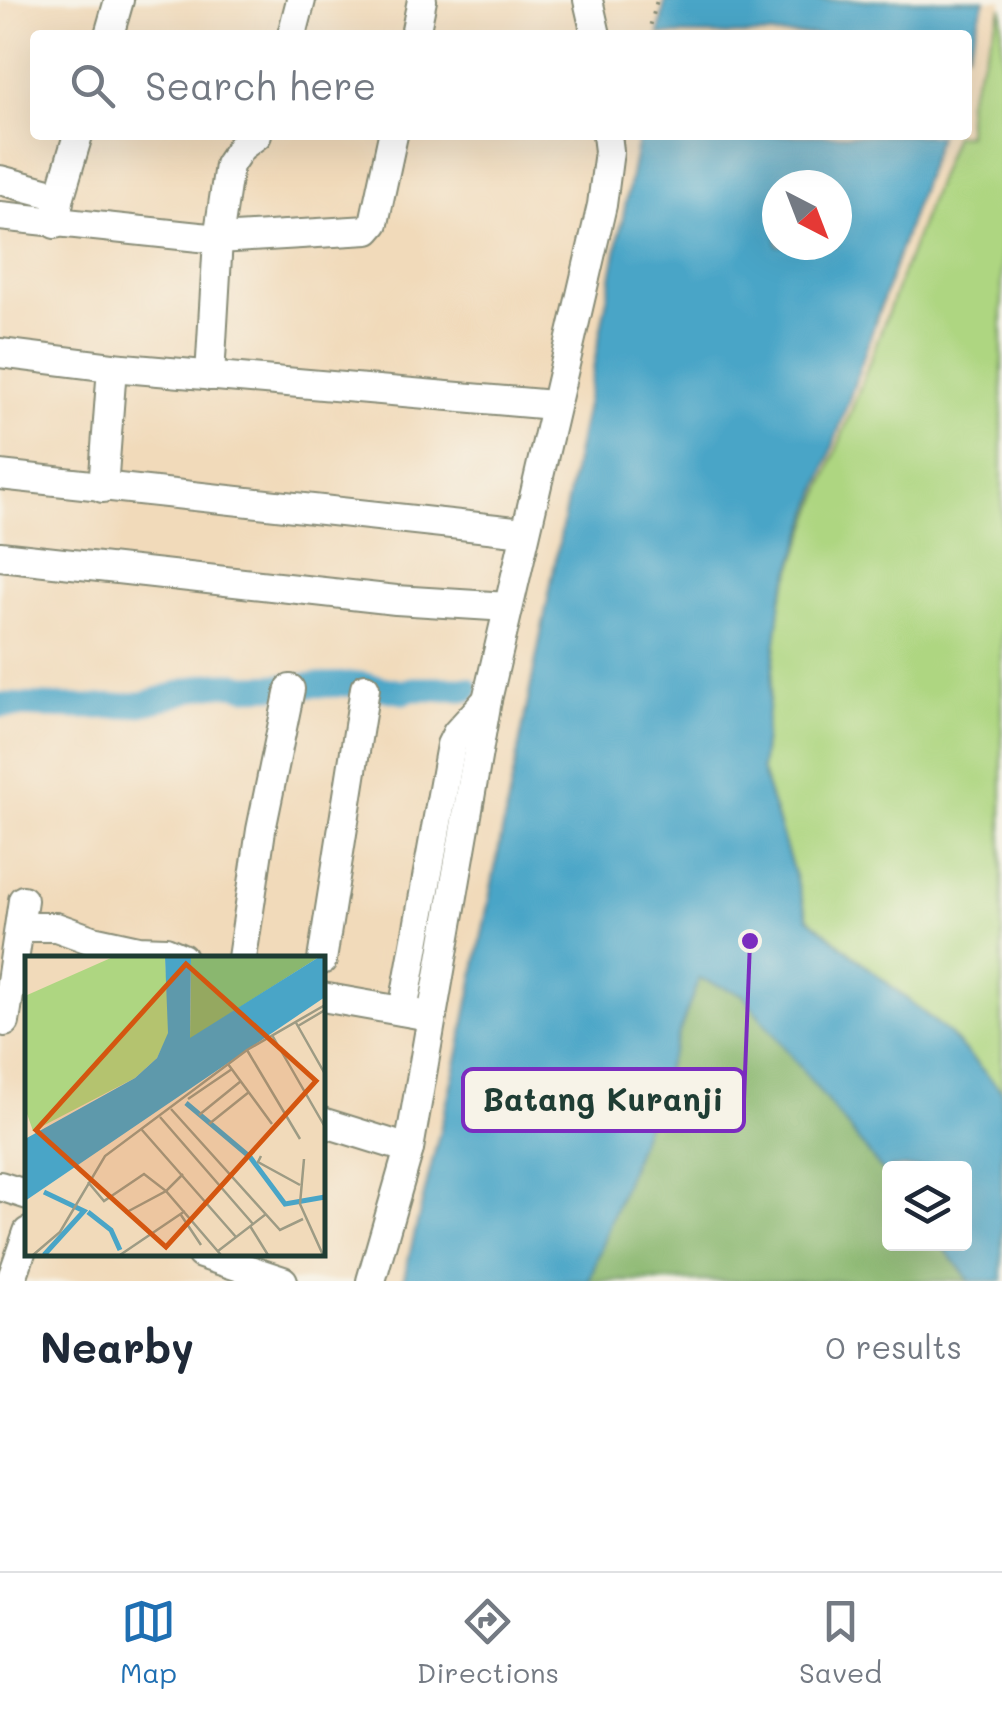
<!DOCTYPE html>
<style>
:root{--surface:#fff;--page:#f2f2f3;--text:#1f2937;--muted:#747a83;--line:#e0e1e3;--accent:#1f6fb2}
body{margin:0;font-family:Mali,sans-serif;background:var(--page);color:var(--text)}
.controls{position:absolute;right:30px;bottom:30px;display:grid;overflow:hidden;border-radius:10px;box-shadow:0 10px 40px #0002}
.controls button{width:90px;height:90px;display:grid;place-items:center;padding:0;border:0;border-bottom:2px solid var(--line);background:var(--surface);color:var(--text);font:50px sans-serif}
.compass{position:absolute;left:762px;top:170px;width:90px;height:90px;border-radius:50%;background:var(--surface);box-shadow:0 10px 40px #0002;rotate:138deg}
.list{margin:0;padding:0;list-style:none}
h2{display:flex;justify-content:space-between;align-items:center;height:130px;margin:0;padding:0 40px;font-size:42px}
h2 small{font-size:32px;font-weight:400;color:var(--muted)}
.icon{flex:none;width:55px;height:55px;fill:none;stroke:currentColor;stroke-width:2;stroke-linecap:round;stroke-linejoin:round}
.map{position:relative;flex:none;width:1002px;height:1281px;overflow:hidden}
.search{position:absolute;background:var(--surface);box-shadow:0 10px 40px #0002;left:30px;right:30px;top:30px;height:110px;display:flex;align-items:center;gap:25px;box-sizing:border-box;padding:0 35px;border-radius:10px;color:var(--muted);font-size:38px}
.sheet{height:290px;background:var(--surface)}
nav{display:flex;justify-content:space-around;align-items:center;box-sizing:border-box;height:140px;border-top:2px solid var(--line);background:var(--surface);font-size:28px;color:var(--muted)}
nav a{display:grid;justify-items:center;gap:5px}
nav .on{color:var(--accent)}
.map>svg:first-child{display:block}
.green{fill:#aed681;stroke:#668a5a;stroke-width:2.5}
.forest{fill:#8ab76f;stroke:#547a52;stroke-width:2.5}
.water{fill:#49a5c7;stroke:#34717e;stroke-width:2.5;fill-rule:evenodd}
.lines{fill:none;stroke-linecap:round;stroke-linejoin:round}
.canal{stroke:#49a5c7;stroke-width:25}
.minor-casing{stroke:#888c77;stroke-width:32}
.path{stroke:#888c77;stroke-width:4;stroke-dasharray:2.5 8;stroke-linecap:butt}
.minor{stroke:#fff;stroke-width:28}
.inset-river{fill:none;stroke:#49a5c7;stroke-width:5}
.inset-road{fill:none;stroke:#9d9b84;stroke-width:2.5}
.view{fill:#d45610;fill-opacity:0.15;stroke:#d45610;stroke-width:5}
.inset-edge{fill:none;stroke:#1f3d34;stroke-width:5}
.leader{fill:none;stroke:#7b2cbf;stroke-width:4}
.callout-dot{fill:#7b2cbf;stroke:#f7f3e8;stroke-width:4}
.callout{fill:#f7f3e8;stroke:#7b2cbf;stroke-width:4}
.callout-label{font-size:32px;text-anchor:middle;font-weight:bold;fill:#1f3d34}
</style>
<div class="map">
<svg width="1002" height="1281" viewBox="0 0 1002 1281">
<rect width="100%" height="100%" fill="#f7f3e8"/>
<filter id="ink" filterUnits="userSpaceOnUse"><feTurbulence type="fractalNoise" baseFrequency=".01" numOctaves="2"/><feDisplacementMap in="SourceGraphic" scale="20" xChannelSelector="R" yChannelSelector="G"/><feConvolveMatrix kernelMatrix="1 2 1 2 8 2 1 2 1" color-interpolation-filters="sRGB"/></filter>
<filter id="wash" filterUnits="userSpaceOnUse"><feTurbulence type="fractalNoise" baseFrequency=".0048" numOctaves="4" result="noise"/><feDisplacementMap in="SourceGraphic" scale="40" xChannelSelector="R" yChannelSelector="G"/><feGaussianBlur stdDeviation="2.25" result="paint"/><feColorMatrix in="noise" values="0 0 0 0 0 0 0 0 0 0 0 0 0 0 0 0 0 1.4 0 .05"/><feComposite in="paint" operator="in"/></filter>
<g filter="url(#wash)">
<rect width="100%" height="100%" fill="#f1daba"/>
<path class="green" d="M1002,7V1091L947,1032L808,918L761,769L781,599L954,135H967V100Z"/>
<path class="forest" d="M699,977L742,993L889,1179L890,1244H941L970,1281H589Z"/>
<g class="water">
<path d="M665,0H985L967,54V35H659Z"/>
<path d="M639,135H939L781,599L761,769L808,918L947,1032L1002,1091V1281H970L941,1244H964V1168H890L889,1179L742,994L699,978L589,1281H403L459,1052ZM837,185V245H777V185Z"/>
</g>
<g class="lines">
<path class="canal" d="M0,705C44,705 97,710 140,704C176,698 209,676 246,687L360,684L403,692L413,689H467"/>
</g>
</g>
<g filter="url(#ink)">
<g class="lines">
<defs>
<g id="minor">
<path d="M588,0L596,35"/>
<path d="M109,35L119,0"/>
<path d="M292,35L301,0"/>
<path d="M415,35L422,0"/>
<path d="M257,135L241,147L229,165L218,239L368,230L374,223L393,135"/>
<path d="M0,180L60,196"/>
<path d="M0,216L218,239L210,376"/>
<path d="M55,224L60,196L78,135"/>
<path d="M0,353L112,367L553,405"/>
<path d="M0,475L525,532"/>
<path d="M103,488L112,367"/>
<path d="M0,556L396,600L508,607"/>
<path d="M20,927H56L92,940L138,950L166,951L182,958"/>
<path d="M242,958L261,830L290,689"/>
<path d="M322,960L365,688"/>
<path d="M322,997L418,1014"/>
<path d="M403,1011L451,745L457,733L487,700"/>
<path d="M5,1022L23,900"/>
<path d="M322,1122L409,1149"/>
<path d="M0,1186L28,1195"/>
<path d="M201,1254L283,1281"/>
<path d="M11,1281L28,1232"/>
<path d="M371,1281L409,1149L487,700L602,205L609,151L607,135"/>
</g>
</defs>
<use href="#minor" class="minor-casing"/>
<path class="path" d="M648,35L657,0"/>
<use href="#minor" class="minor"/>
</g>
</g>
<g transform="translate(25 956)">
<rect width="300" height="300" fill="#f1daba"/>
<path d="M88,1H140L144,77L132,102L110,122L8,175L0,152V40Z" fill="#aed681"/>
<path d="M166,1H294L165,83Z" fill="#8ab76f"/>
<path d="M140,1H166L165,82L294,1H300V41L0,245V183L110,122L132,102L143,77Z" fill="#49a5c7"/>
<path class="inset-river" d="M161,147L225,201L260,248L300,241M63,256L86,274L95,294M19,299L59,255L19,236"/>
<path class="inset-road" d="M270,65L300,118M273,70L300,54M247,79L300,171M222,94L275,183M203,108L247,168M163,143L207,113M146,153L255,274L278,263M174,159L216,125M135,161L228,268M184,168L224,136M117,174L211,281M236,200L233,206L275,229M279,203L275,248L298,299M158,218L141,235L196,299M63,226L79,245L119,218L141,235L100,257M156,259L176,289M225,270L243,299M193,295L241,258M8,299L35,276L80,200L222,94L300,49M95,299L160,255"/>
<path class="view" d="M161,8L291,125L141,291L11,174Z"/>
<rect width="300" height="300" class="inset-edge"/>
</g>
<path class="leader" d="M750 941L744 1100"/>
<circle class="callout-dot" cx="750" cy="941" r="10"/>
<rect class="callout" x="463" y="1069" width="281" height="62" rx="10"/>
<g class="callout-label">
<text x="603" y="1111">Batang Kuranji</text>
</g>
</svg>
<div class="controls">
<button><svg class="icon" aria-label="layers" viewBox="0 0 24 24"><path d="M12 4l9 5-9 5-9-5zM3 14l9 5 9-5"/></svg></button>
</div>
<svg class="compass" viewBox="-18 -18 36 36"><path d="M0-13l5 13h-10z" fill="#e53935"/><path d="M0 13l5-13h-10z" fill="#747a83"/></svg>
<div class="search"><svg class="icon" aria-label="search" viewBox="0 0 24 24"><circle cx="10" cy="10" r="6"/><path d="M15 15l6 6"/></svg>Search here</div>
</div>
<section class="sheet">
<h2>Nearby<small>0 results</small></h2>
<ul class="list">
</ul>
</section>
<nav>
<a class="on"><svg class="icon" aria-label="map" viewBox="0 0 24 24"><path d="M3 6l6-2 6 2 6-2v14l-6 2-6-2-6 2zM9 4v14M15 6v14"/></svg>Map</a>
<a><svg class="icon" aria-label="directions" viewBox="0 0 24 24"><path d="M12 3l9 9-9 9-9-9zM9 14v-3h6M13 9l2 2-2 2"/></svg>Directions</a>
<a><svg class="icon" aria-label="saved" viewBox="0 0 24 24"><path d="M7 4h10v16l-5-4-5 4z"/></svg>Saved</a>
</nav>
